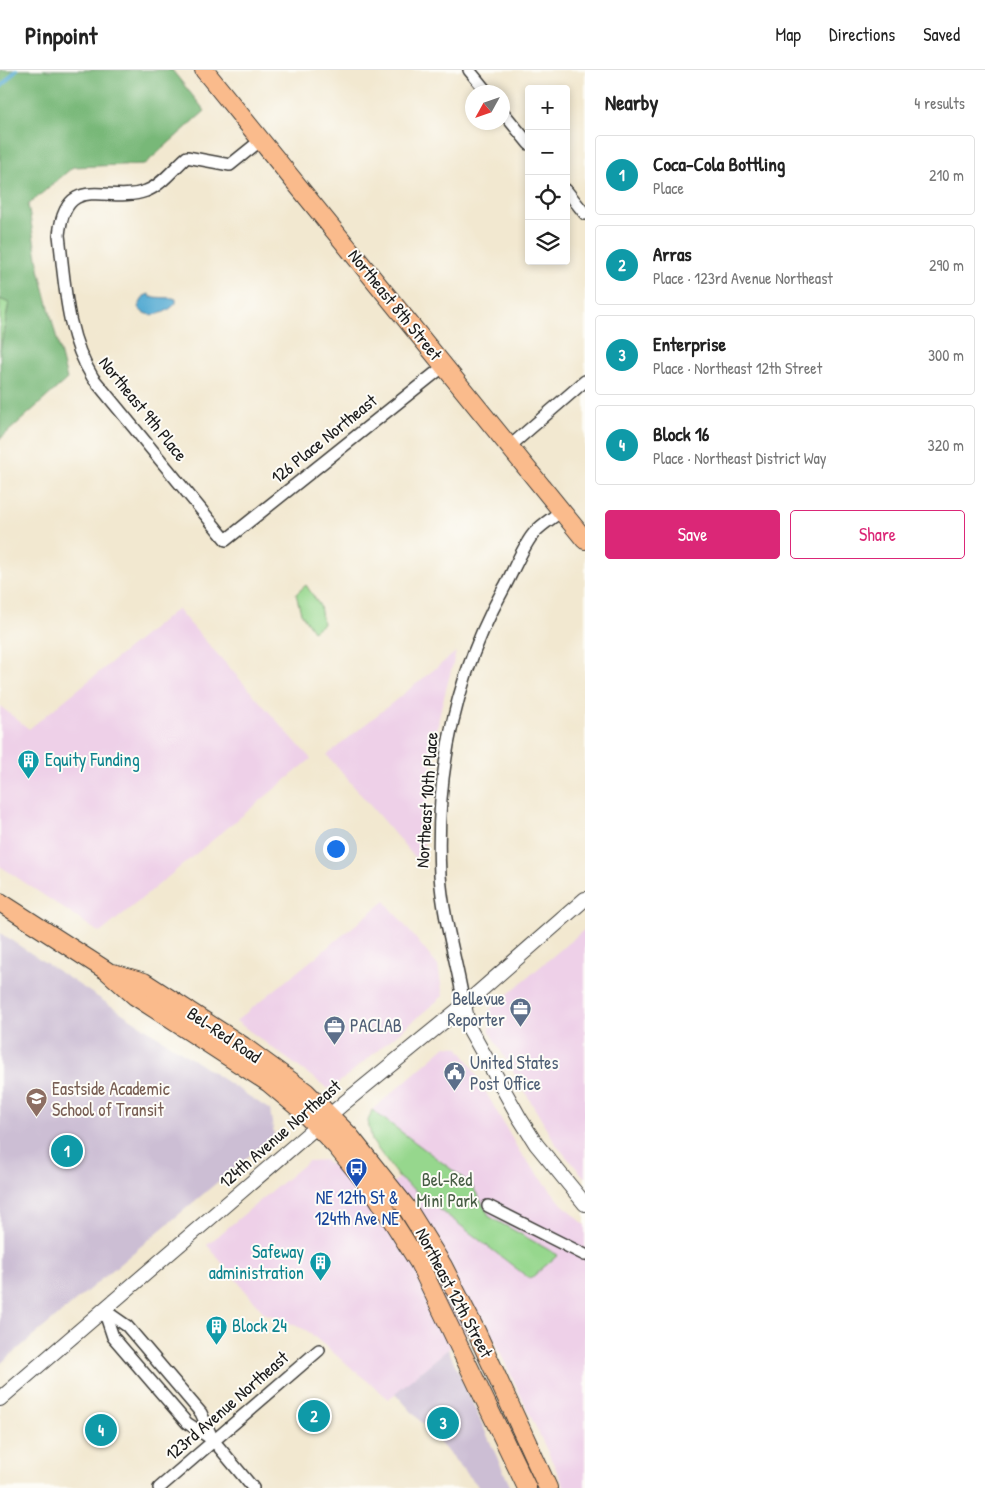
<!DOCTYPE html>
<meta charset="utf-8">
<style>
:root{--surface:#fff;--page:#f6f6f6;--text:#222;--muted:#767676;--line:#e0e0e0;--accent:#db2777}
body{margin:0;font-family:"Patrick Hand",sans-serif;background:var(--page);color:var(--text)}
.controls{position:absolute;right:15px;top:15px;display:grid;overflow:hidden;border-radius:5px;box-shadow:0 2px 8px #0003}
.controls button{width:45px;height:45px;display:grid;place-items:center;padding:0;border:0;border-bottom:1px solid var(--line);background:var(--surface);color:var(--text);font:25px sans-serif}
.compass{position:absolute;left:465px;top:15px;width:45px;height:45px;border-radius:50%;background:var(--surface);box-shadow:0 2px 8px #0003;rotate:230deg}
.you{position:absolute;left:335px;top:778px;width:18px;height:18px;margin:-12px;border:4px solid #fff;border-radius:50%;background:#1a73e8;box-shadow:0 0 0 8px #1a73e833}
.badge{display:grid;place-items:center;width:32px;height:32px;border-radius:50%;background:var(--accent);color:#fff;font-size:16px;font-weight:700}
.pin{position:absolute;translate:-50% -50%;border:2px solid #fff;box-shadow:0 1px 5px #0006}
.list{margin:0;padding:0;list-style:none}
h2{display:flex;justify-content:space-between;align-items:center;height:65px;margin:0;padding:0 20px;font-size:21px}
h2 small{font-size:16px;font-weight:400;color:var(--muted)}
.list li{display:grid;grid-template-columns:32px 1fr auto;gap:15px;align-items:center;box-sizing:border-box;height:80px;margin:0 10px 10px;padding:0 10px;border:1px solid var(--line);border-radius:5px}
.list b{display:block;font-size:19px;white-space:nowrap}
.list p{margin:0;font-size:16px;white-space:nowrap;color:var(--muted)}
.list em{font-size:16px;font-style:normal;color:var(--muted)}
.actions{display:flex;gap:10px;padding:15px 20px}
.actions a{flex:1;padding:11px 0;border:1px solid var(--accent);border-radius:5px;text-align:center;font-size:18px;color:var(--accent)}
.actions .main{background:var(--accent);color:#fff}
.icon{flex:none;width:28px;height:28px;fill:none;stroke:currentColor;stroke-width:2;stroke-linecap:round;stroke-linejoin:round}
.map{position:relative;flex:none;width:585px;height:1418px;overflow:hidden}
header{display:flex;align-items:center;gap:30px;box-sizing:border-box;height:70px;padding:0 25px;background:var(--surface);border-bottom:1px solid var(--line)}
header strong{font-size:24px}
nav{display:flex;gap:28px;margin-inline-start:auto;font-size:18px}
main{display:flex}
aside{flex:1;background:var(--surface)}
.map>svg:first-child{display:block}
.built{fill:#eed0e8}
.industrial{fill:#ccbed4}
.green{fill:#96d78d;stroke:#597a54}
.forest{fill:#78b878;stroke:#4a6a4a}
.water{fill:#57acd3;stroke:#3a6478}
.lines{fill:none;stroke-linecap:round;stroke-linejoin:round}
.stream{stroke:#57acd3;stroke-width:4}
.minor-casing{stroke:#3c3b37;stroke-width:14}
.tertiary-casing{stroke:#3c3b37;stroke-width:16}
.primary-casing{stroke:#3c3b37;stroke-width:20}
.minor{stroke:#fff;stroke-width:11}
.tertiary{stroke:#fff;stroke-width:14}
.primary{stroke:#fabb8c;stroke-width:18}
.labels{text-anchor:middle;stroke-width:4;stroke-linejoin:round;paint-order:stroke}
.street-label{font-size:18px;fill:#1c1c1c;stroke:#fdfcf7}
.culture-label{font-size:18px;fill:#0d838f;stroke:#fdfcf7;text-anchor:start}
.service-label{font-size:18px;fill:#4e5e75;stroke:#fdfcf7;text-anchor:start}
.education-label{font-size:18px;fill:#785e54;stroke:#fdfcf7;text-anchor:start}
.park-label{font-size:18px;fill:#475d44;stroke:#fdfcf7}
.transit-label{font-size:18px;fill:#164399;stroke:#fdfcf7}
</style>
<header>
<strong>Pinpoint</strong>
<nav><a>Map</a><a>Directions</a><a>Saved</a></nav>
</header>
<main>
<div class="map">
<svg width="585" height="1418" viewBox="0 0 585 1418">
<rect width="100%" height="100%" fill="#fdfcf7"/>
<filter id="ink" filterUnits="userSpaceOnUse"><feTurbulence type="fractalNoise" baseFrequency=".02" numOctaves="2"/><feDisplacementMap in="SourceGraphic" scale="10" xChannelSelector="R" yChannelSelector="G"/><feConvolveMatrix kernelMatrix="1 2 1 2 8 2 1 2 1" color-interpolation-filters="sRGB"/></filter>
<filter id="wash" filterUnits="userSpaceOnUse"><feTurbulence type="fractalNoise" baseFrequency=".0096" numOctaves="4" result="noise"/><feDisplacementMap in="SourceGraphic" scale="20" xChannelSelector="R" yChannelSelector="G"/><feGaussianBlur stdDeviation="1.12" result="paint"/><feColorMatrix in="noise" values="0 0 0 0 0 0 0 0 0 0 0 0 0 0 0 0 0 1.4 0 .05"/><feComposite in="paint" operator="in"/></filter>
<g filter="url(#wash)">
<rect width="100%" height="100%" fill="#f2e8d0"/>
<g class="built">
<path d="M177,539L311,689L100,863L0,796V636L29,659Z"/>
<path d="M456,582L440,642L429,709L422,796L327,685Z"/>
<path d="M385,831L438,896L443,926L330,1020L236,951Z"/>
<path d="M585,859V1108L557,1076L490,963L489,940Z"/>
<path d="M446,976L458,977L469,992L519,1081L562,1134L585,1155V1418H565L484,1249L389,1329L306,1260L264,1243L207,1175L308,1091L324,1090L340,1099L368,1132L399,1108L530,1209L558,1185L490,1147L471,1114L372,1040Z"/>
</g>
<g class="industrial">
<path d="M0,863L270,1040L274,1065L0,1294Z"/>
<path d="M448,1279L511,1418H480L395,1323Z"/>
</g>
<g class="green">
<path d="M0,229L9,233L0,281Z"/>
<path d="M306,515L320,536L323,554L313,561L301,543L296,524Z"/>
<path d="M372,1040L471,1114L490,1147L558,1185L530,1209L399,1108L372,1071L368,1051Z"/>
</g>
<path class="forest" d="M0,0H172L205,41L145,94L73,97L28,135L39,199L67,309L0,369V281L9,233L0,229Z"/>
<path class="water" d="M149,224L150,227L173,228L176,229V233C167,244 146,251 138,237L144,226Z"/>
<g class="lines">
<path class="stream" d="M0,18L16,0"/>
</g>
</g>
<g filter="url(#ink)">
<g class="lines">
<defs>
<g id="minor">
<path d="M469,0L487,22"/>
<path d="M502,41L529,74"/>
<path d="M261,70L230,95L187,87C175,97 161,116 146,121C108,135 66,100 59,165C65,214 66,265 93,308L226,470L444,296"/>
<path d="M566,120L585,144"/>
<path d="M509,377L585,311"/>
<path d="M464,935C457,891 443,850 440,805C435,703 454,608 504,518C512,504 524,473 535,462C542,454 553,448 561,441"/>
<path d="M488,1136L585,1185"/>
<path d="M104,1240L113,1267L187,1353L213,1370L253,1418"/>
<path d="M104,1240L127,1256L201,1343L213,1370"/>
<path d="M159,1418L319,1280"/>
</g>
<g id="tertiary">
<path d="M464,935L469,958L519,1047L536,1074L585,1134"/>
<path d="M0,1329L344,1033L464,935L585,829"/>
</g>
<g id="primary">
<path d="M204,0L585,470"/>
<path d="M0,832L107,901L135,926L269,1013L300,1039L336,1076L376,1125L419,1193L527,1418"/>
<path d="M113,903L144,912L243,976L306,1022L349,1065L407,1138L443,1196L476,1261L548,1418"/>
</g>
</defs>
<use href="#minor" class="minor-casing"/>
<use href="#tertiary" class="tertiary-casing"/>
<use href="#primary" class="primary-casing"/>
<use href="#minor" class="minor"/>
<use href="#tertiary" class="tertiary"/>
<use href="#primary" class="primary"/>
</g>
</g>
<defs>
<symbol id="building-pin" viewBox="-11 -11 22 30"><path d="M0 17L-7.5 6A9.5 9.5 0 1 1 7.5 6Z" fill="#0f9aa8" stroke="#fdfcf7"/><path d="M-4-6H4V6H1V3H-1V6H-4ZM-2.5-4.3h1.7v1.8h-1.7ZM.8-4.3h1.7v1.8H.8ZM-2.5-1h1.7V.8h-1.7ZM.8-1h1.7V.8H.8Z" fill="#fff"/></symbol>
<symbol id="office-pin" viewBox="-11 -11 22 30"><path d="M0 17L-7.5 6A9.5 9.5 0 1 1 7.5 6Z" fill="#5c6f8a" stroke="#fdfcf7"/><path d="M-6-3h4V-5.5h4V-3h4V5H-6ZM-1-4.5V-3h2v-1.5ZM-6 0V1H6V0Z" fill="#fff"/></symbol>
<symbol id="civic-pin" viewBox="-11 -11 22 30"><path d="M0 17L-7.5 6A9.5 9.5 0 1 1 7.5 6Z" fill="#5c6f8a" stroke="#fdfcf7"/><path d="M-.6-6.5H3V-4.5H.6V-3L4-1V1h2V6H-6V1h2V-1L-.6-3ZM-1.2 2.5V6h2.4V2.5Z" fill="#fff"/></symbol>
<symbol id="school-pin" viewBox="-11 -11 22 30"><path d="M0 17L-7.5 6A9.5 9.5 0 1 1 7.5 6Z" fill="#8d6e63" stroke="#fdfcf7"/><path d="M0-5L7-2L0 1L-7-2ZM-4 1L0 2.5L4 1V4Q0 6-4 4Z" fill="#fff"/></symbol>
<symbol id="bus-pin" viewBox="-11 -11 22 30"><path d="M0 17L-7.5 6A9.5 9.5 0 1 1 7.5 6Z" fill="#1a4fb4" stroke="#fdfcf7"/><path d="M-5-6H5V4H4V6H2V4H-2V6H-4V4H-5ZM-3.5-4V0h7V-4ZM-3.5 1.2v1.5H-2V1.2ZM2 1.2v1.5H3.5V1.2Z" fill="#fff"/></symbol>
</defs>
<g fill-rule="evenodd">
<use href="#building-pin" x="16" y="678" width="25" height="34"/>
<use href="#office-pin" x="508" y="926" width="25" height="34"/>
<use href="#office-pin" x="322" y="944" width="25" height="34"/>
<use href="#civic-pin" x="442" y="990" width="25" height="34"/>
<use href="#school-pin" x="24" y="1016" width="25" height="34"/>
<use href="#bus-pin" x="344" y="1086" width="25" height="34"/>
<use href="#building-pin" x="308" y="1180" width="25" height="34"/>
<use href="#building-pin" x="204" y="1244" width="25" height="34"/>
</g>
<g class="labels">
<g class="street-label">
<text transform="translate(395 235) rotate(51)" y="6">Northeast 8th Street</text>
<text transform="translate(143 339) rotate(51)" y="6">Northeast 9th Place</text>
<text transform="translate(324 369) rotate(-39)" y="6">126 Place Northeast</text>
<text transform="translate(427 730) rotate(-86)" y="6">Northeast 10th Place</text>
<text transform="translate(224 965) rotate(34)" y="6">Bel-Red Road</text>
<text transform="translate(280 1064) rotate(-41)" y="6">124th Avenue Northeast</text>
<text transform="translate(454 1223) rotate(62)" y="6">Northeast 12th Street</text>
<text transform="translate(227 1336) rotate(-41)" y="6">123rd Avenue Northeast</text>
</g>
<g class="culture-label">
<text x="45" y="696">Equity Funding</text>
<text x="304" y="1188" text-anchor="end">Safeway<tspan x="304" dy="21">administration</tspan></text>
<text x="232" y="1262">Block 24</text>
</g>
<g class="service-label">
<text x="505" y="935" text-anchor="end">Bellevue<tspan x="505" dy="21">Reporter</tspan></text>
<text x="350" y="962">PACLAB</text>
<text x="470" y="999">United States<tspan x="470" dy="21">Post Office</tspan></text>
</g>
<g class="education-label">
<text x="52" y="1025">Eastside Academic<tspan x="52" dy="21">School of Transit</tspan></text>
</g>
<g class="park-label">
<text x="447" y="1116">Bel-Red<tspan x="447" dy="21">Mini Park</tspan></text>
</g>
<g class="transit-label">
<text x="357" y="1134">NE 12th St &amp;<tspan x="357" dy="21">124th Ave NE</tspan></text>
</g>
</g>
</svg>
<div class="controls">
<button>+</button>
<button>−</button>
<button><svg class="icon" aria-label="locate" viewBox="0 0 24 24"><circle cx="12" cy="12" r="6"/><path d="M12 2v4M12 18v4M2 12h4M18 12h4"/></svg></button>
<button><svg class="icon" aria-label="layers" viewBox="0 0 24 24"><path d="M12 4l9 5-9 5-9-5zM3 14l9 5 9-5"/></svg></button>
</div>
<svg class="compass" viewBox="-18 -18 36 36"><path d="M0-13l5 13h-10z" fill="#e53935"/><path d="M0 13l5-13h-10z" fill="#767676"/></svg>
<div class="you"></div>
<div class="pin badge" style="left:67px;top:1081px;background:#0f9aa8">1</div>
<div class="pin badge" style="left:314px;top:1346px;background:#0f9aa8">2</div>
<div class="pin badge" style="left:443px;top:1353px;background:#0f9aa8">3</div>
<div class="pin badge" style="left:101px;top:1360px;background:#0f9aa8">4</div>
</div>
<aside>
<h2>Nearby<small>4 results</small></h2>
<ul class="list">
<li><span class="badge" style="background:#0f9aa8">1</span><div><b>Coca-Cola Bottling</b><p>Place</p></div><em>210 m</em></li>
<li><span class="badge" style="background:#0f9aa8">2</span><div><b>Arras</b><p>Place · 123rd Avenue Northeast</p></div><em>290 m</em></li>
<li><span class="badge" style="background:#0f9aa8">3</span><div><b>Enterprise</b><p>Place · Northeast 12th Street</p></div><em>300 m</em></li>
<li><span class="badge" style="background:#0f9aa8">4</span><div><b>Block 16</b><p>Place · Northeast District Way</p></div><em>320 m</em></li>
</ul>
<div class="actions"><a class="main">Save</a><a>Share</a></div>
</aside>
</main>
